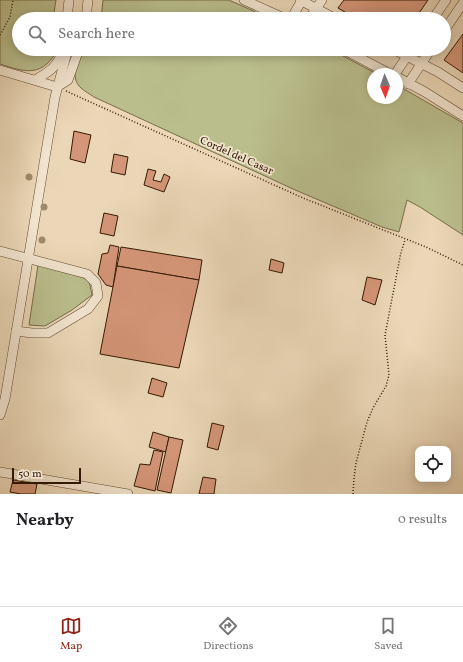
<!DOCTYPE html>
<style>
:root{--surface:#fff;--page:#f6f6f6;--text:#202124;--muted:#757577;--line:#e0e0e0;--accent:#8f2418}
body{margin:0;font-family:Vollkorn,serif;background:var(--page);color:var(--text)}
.controls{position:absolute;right:12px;bottom:12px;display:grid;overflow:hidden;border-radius:8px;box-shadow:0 2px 10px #0003}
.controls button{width:36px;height:36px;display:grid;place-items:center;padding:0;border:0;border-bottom:1px solid var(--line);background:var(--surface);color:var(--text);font:20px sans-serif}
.compass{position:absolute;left:367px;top:68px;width:36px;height:36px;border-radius:50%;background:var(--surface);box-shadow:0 2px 10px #0003;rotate:178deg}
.scale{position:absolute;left:12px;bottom:10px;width:69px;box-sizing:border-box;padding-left:4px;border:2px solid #351a03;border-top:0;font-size:11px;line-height:14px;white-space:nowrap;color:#351a03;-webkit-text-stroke:3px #f2e5d0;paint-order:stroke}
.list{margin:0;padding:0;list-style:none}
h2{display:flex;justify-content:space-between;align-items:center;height:52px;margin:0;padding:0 16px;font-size:17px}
h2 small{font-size:13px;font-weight:400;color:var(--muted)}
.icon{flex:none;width:22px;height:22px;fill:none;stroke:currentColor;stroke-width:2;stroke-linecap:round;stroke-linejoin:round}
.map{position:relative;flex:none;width:463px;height:494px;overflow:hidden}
.search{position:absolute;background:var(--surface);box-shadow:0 2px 10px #0003;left:12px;right:12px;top:12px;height:44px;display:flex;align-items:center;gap:10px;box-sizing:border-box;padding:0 14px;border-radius:22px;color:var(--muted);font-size:15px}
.sheet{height:112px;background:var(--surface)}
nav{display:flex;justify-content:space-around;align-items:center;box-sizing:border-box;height:56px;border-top:1px solid var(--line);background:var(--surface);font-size:11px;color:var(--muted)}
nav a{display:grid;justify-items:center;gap:2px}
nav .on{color:var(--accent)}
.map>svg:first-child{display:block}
.green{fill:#babe8d;stroke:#786c48}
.building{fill:#d49678;stroke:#351a03}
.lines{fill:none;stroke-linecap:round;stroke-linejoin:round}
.minor-casing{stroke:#624930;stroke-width:10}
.path{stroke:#351a03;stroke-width:1.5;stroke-dasharray:1 2;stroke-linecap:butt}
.minor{stroke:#f2e5d0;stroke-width:9}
.tree{fill:#9d8a6b}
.labels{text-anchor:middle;stroke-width:3.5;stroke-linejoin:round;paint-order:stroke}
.street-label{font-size:11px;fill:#351a03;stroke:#f2e5d0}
</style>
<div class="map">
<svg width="463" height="494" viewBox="0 0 463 494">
<rect width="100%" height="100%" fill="#ebd7b7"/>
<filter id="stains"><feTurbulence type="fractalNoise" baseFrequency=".005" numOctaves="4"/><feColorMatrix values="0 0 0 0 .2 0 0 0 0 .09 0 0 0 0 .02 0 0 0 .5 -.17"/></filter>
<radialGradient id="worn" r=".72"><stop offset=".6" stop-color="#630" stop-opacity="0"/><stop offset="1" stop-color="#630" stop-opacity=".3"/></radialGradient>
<g class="green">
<path d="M0,0H56L53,19H19V49H58C43,77 26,73 0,64Z"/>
<path d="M103,0H229L271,19H101Z"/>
<path d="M83,49H330L377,74H373V98H397V85L463,123V235L420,207L407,200L399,232L382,227L293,189L94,97C90,94 84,91 81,88C69,77 78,61 83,49Z"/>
<path d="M38,265L82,277L89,281L92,295L72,310L45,326L29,325Z"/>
</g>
<g class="building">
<path d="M344,0H428L415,19H386L378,13L374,19H357L338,8Z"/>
<path d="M463,34V73L444,60Z"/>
<path d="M74,131L91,135L85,163L70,159Z"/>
<path d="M114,154L128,157L125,175L111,172Z"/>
<path d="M148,169L156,171L153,180L161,182L164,174L170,177L164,192L144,185Z"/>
<path d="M104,213L118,216L114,236L100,233Z"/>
<path d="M110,245L119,247L113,287L106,285L98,274L102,254L108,253Z"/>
<path d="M121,247L202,260L199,280L117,266Z"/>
<path d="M271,259L284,263L282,273L269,270Z"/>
<path d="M117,266L199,280L179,368L100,354Z"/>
<path d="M367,277L382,280L375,305L362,300Z"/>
<path d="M152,378L167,383L163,397L148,393Z"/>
<path d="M212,423L224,426L218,450L207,447Z"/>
<path d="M153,432L169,437L166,452L149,447Z"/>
<path d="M169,437L183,440L171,493L157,490Z"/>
<path d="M154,450L163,452L155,491L134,486L140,464L150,465Z"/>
<path d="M203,477L216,479L214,494H199Z"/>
<path d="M13,480L37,484L35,494H21L10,492Z"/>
</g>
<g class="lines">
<defs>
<g id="minor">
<path d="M244,0L286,19"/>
<path d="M300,0L336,19"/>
<path d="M67,19L69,0"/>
<path d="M86,19L88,0"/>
<path d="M291,19L302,0"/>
<path d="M309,19L322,0"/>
<path d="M433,19L446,0"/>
<path d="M444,31L463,3"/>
<path d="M343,49L390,74"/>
<path d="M393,49L438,72L463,88"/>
<path d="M0,70L57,87"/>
<path d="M395,74L412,49"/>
<path d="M397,77L425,92L463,116"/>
<path d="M35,80C47,73 58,67 62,52"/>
<path d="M408,84L431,49"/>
<path d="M57,87L68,80L79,49"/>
<path d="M0,251L87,274L96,283L98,296L88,309L48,333H32L16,331"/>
<path d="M0,415L5,399L55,97L66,56V49"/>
<path d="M0,472L128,494"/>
</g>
</defs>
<use href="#minor" class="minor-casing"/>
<g class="path">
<path d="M0,35L10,17L13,0"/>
<path d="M66,91L303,198L426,247L463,265"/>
<path d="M353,494L354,478L356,463L367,422L373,408L386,386L389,375L385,335L401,252L405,240"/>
</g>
<use href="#minor" class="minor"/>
</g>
<g class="tree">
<circle cx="29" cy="177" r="3.5"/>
<circle cx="44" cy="207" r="3.5"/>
<circle cx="42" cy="240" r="3.5"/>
</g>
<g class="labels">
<g class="street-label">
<text transform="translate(237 155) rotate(24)" y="4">Cordel del Casar</text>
</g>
</g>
<rect width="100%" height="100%" filter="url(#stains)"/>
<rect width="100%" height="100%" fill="url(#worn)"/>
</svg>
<div class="controls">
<button><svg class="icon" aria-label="locate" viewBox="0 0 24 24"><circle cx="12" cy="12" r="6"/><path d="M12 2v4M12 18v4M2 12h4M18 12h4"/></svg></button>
</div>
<svg class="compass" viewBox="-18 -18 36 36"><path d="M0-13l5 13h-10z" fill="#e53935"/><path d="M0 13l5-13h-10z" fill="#757577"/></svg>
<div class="scale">50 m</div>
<div class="search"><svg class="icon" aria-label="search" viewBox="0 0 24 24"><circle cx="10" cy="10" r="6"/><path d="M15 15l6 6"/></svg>Search here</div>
</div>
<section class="sheet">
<h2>Nearby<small>0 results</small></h2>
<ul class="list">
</ul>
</section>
<nav>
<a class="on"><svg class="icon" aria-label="map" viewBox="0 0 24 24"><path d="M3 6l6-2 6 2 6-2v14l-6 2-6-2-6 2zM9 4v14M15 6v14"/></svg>Map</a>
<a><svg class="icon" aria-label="directions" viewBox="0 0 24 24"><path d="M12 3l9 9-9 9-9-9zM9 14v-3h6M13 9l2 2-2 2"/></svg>Directions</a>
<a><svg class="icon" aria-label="saved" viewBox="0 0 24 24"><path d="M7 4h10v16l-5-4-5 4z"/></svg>Saved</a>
</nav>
